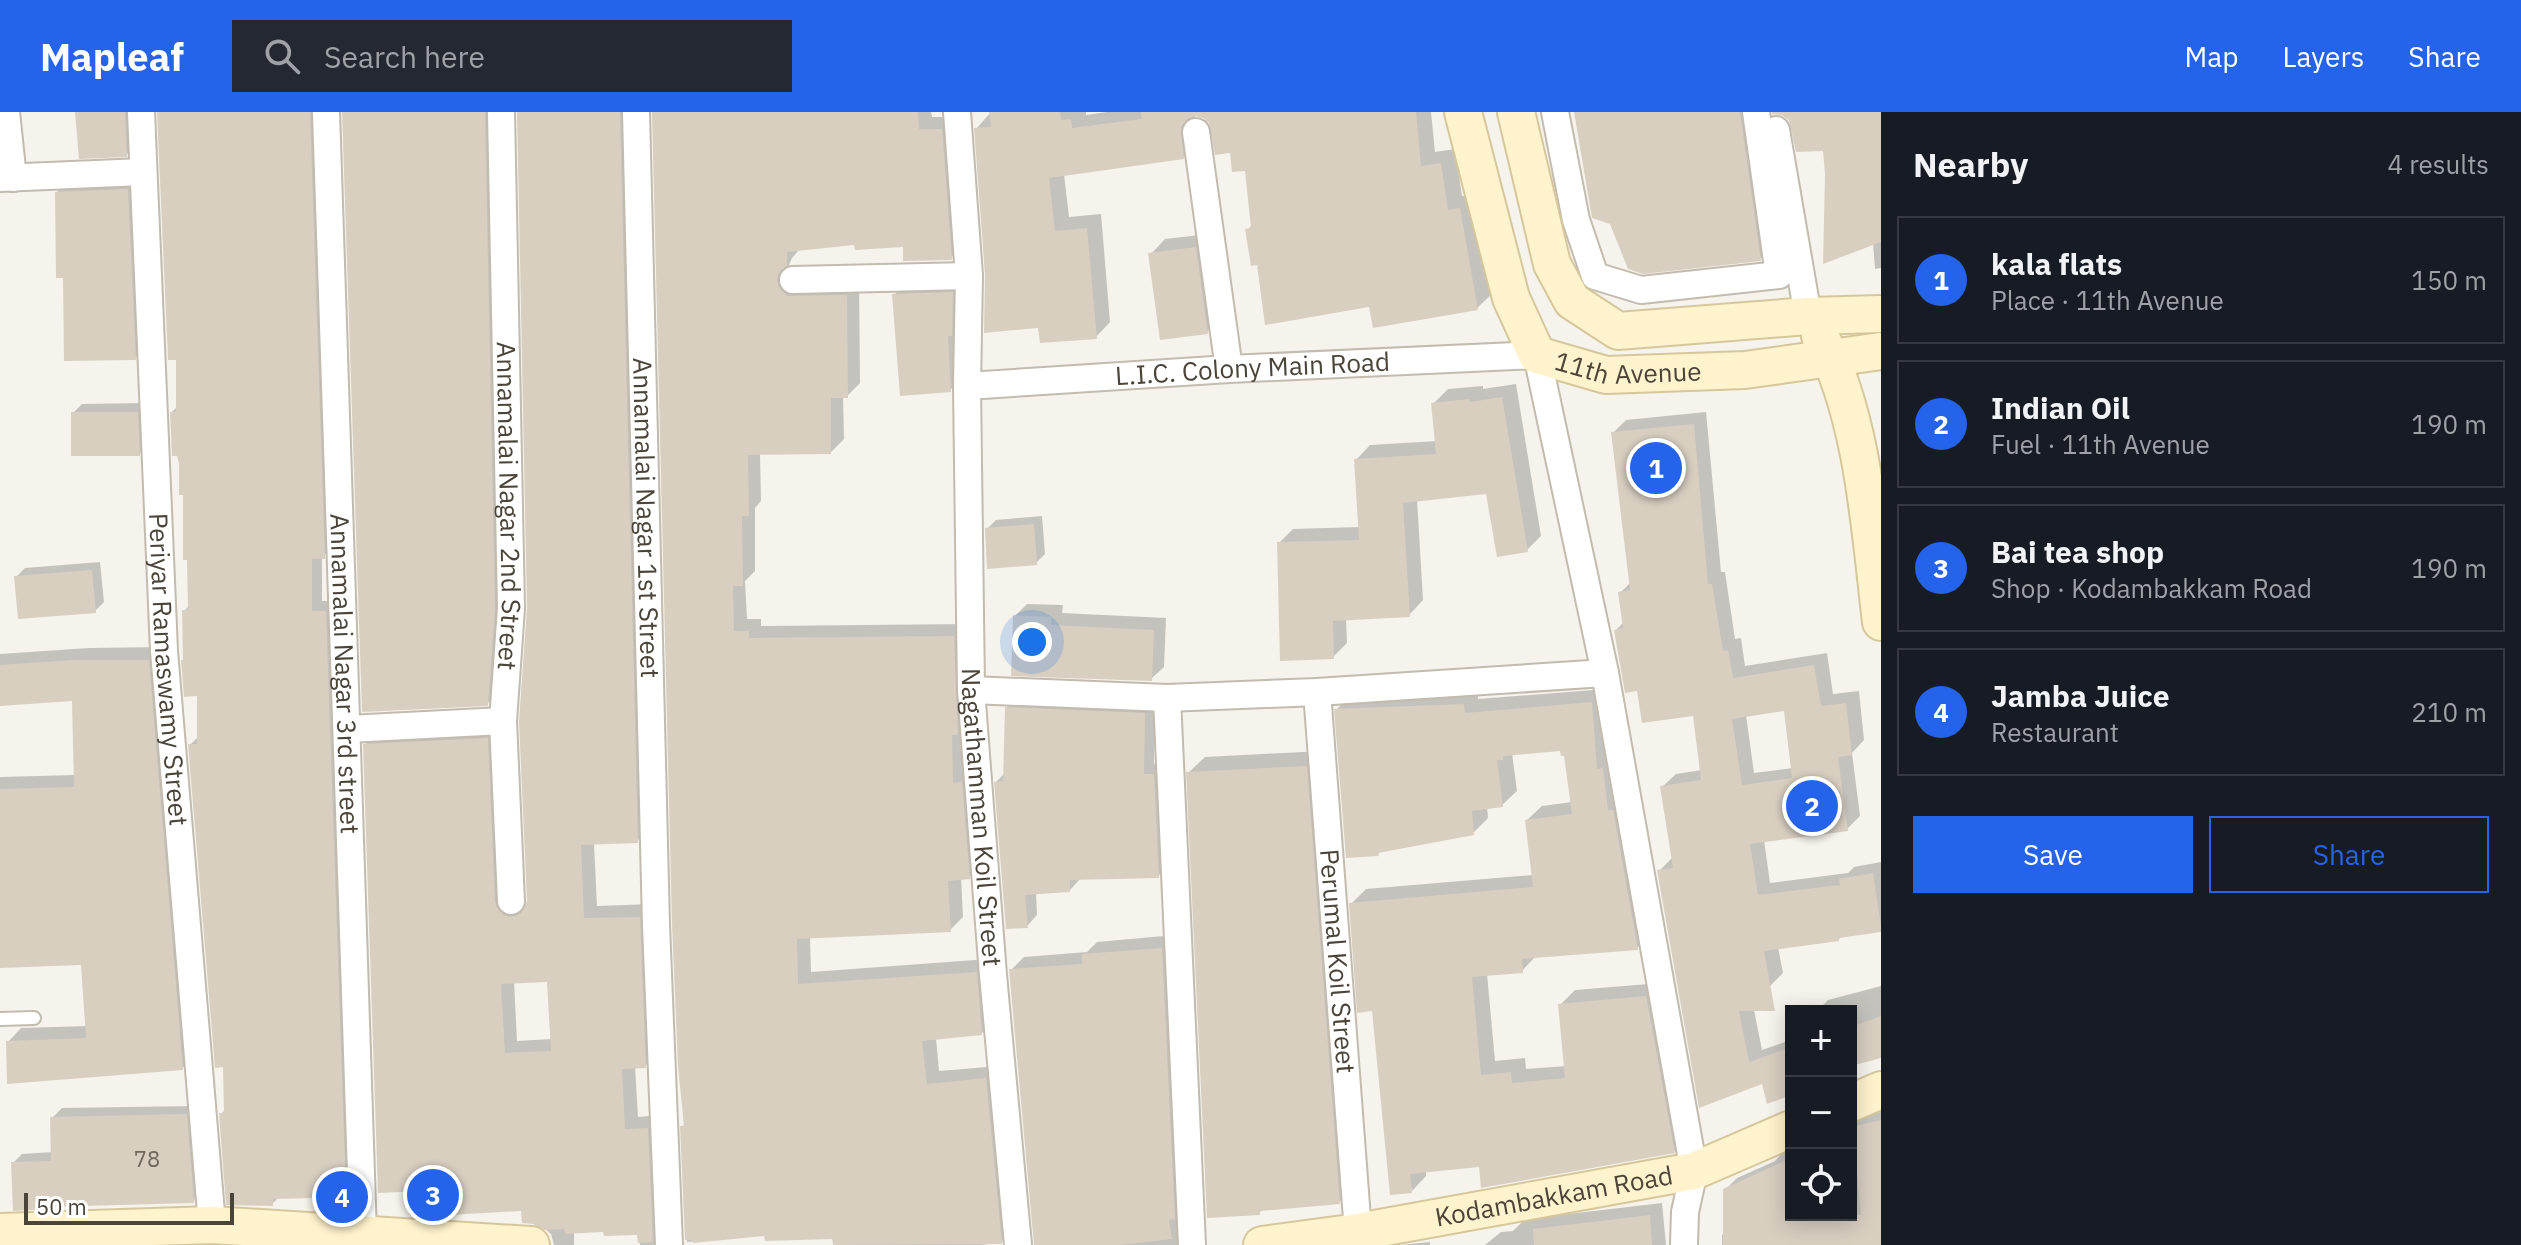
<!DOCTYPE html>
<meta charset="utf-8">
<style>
:root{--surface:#171b24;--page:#242831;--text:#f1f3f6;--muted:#9ea1a6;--line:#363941;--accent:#2563eb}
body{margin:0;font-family:"IBM Plex Sans",sans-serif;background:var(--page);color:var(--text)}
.controls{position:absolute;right:24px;bottom:24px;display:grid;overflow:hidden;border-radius:0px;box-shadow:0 4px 20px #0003}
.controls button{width:72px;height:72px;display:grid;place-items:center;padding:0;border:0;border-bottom:2px solid var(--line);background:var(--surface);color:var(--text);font:40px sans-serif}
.scale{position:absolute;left:24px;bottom:20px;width:210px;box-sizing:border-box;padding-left:8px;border:4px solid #4b4439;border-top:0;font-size:22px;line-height:28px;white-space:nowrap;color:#4b4439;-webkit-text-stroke:6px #fff;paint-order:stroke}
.you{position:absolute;left:1032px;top:530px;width:28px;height:28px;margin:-20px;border:6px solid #fff;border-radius:50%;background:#1a73e8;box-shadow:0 0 0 12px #1a73e833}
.badge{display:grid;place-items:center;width:52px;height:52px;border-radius:50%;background:var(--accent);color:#fff;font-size:26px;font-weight:700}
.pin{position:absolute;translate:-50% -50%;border:4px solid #fff;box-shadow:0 2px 8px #0006}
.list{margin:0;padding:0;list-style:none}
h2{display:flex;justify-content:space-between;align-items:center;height:104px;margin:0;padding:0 32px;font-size:34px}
h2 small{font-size:26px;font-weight:400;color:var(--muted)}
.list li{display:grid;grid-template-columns:52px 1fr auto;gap:24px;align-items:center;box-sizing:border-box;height:128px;margin:0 16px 16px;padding:0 16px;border:2px solid var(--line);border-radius:0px}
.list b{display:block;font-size:30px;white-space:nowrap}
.list p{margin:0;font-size:26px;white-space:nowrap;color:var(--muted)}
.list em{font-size:26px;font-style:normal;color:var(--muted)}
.actions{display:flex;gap:16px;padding:24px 32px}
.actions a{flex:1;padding:18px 0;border:2px solid var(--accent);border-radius:0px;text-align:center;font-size:28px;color:var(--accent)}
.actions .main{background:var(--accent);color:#fff}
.icon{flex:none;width:44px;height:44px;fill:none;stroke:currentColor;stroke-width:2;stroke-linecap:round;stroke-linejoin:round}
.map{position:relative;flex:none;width:1881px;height:1133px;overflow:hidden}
header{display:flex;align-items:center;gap:48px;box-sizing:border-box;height:112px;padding:0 40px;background:var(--accent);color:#fff}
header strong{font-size:38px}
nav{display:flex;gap:44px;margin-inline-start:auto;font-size:28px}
.search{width:560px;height:72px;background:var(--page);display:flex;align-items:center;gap:20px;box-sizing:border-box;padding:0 28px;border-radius:0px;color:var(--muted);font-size:30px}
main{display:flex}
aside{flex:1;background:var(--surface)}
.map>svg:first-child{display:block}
.shadow{fill:#0003;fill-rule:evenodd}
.building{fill:#d8cfc1;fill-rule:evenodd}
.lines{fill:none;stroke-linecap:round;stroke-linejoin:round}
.lane-casing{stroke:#c2bbae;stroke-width:16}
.street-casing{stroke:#c2bbae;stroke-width:30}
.secondary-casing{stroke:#d6c79b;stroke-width:40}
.lane{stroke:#fff;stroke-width:12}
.street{stroke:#fff;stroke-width:26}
.secondary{stroke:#fff3cd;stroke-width:36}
.labels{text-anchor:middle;stroke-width:8;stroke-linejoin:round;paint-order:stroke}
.number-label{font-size:22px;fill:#6e675b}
.street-label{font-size:26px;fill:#4b4439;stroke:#fff}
</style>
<header>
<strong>Mapleaf</strong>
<div class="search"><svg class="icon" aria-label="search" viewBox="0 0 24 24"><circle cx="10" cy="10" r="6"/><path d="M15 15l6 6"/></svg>Search here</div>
<nav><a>Map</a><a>Layers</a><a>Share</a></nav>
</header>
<main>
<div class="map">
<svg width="1881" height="1133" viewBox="0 0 1881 1133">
<rect width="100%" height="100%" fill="#f6f3ec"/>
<g class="shadow">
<path d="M77,0H137L138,31L126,43Z"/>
<path d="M159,0H322L334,434L322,445V489H336L355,1068L345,1079H322L317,1084L279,1085L272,1092L221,1002L226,997L225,953L190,633L199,624V582L185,547L184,499L190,493L185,381L172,300L178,294L177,246Z"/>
<path d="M344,0H498L501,578L487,592Z"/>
<path d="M519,0H633L650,716L637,729L594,731L597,794L652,792L658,941L645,954H635L638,1005L661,1003L666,1120L653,1133H640L639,1121L605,1118L574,1120V1133H554L551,1122L523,1097L448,1075L365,633L378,620L500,613L518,791L527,792L529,496ZM549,868L552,927L517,929L514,869Z"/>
<path d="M654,0H931L932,5H955L964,133L951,146L905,133L856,131L799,138L792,146L789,153L792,162L859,170L860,271L847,284H843L844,327L831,340L760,341L761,389L755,396V459L745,469L747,507H761V514L967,512L982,751L969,765H961L963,805L950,818L810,825L811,860L989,847L995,907L982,921L936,926L939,959L999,954L1014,1117L1001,1130L982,1133H835L834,1125L766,1122L687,1130L682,1015L686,1011Z"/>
<path d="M991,0H1086V3L1107,0H1431L1435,40L1455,37L1462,84L1474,82L1492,182L1477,196L1371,193L1259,151L1247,118L1253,113L1246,57L1211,10L1204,4L1195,2L1197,31L1183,46L1064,62L1069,105L1101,102L1110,210L1096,225L1040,214L987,163L976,17Z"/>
<path d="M1576,0H1760L1778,129L1760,147Z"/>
<path d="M1823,0H1881V156L1875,157L1873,131L1827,62Z"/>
<path d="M142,63L149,232L135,246L65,164L57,80L72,66Z"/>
<path d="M1209,122L1221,206L1207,220L1151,142L1165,127Z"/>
<path d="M966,167L964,264L950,278L894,183L908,169Z"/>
<path d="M1516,272L1541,424L1527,438L1488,380L1417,387L1423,488L1409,503L1346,506L1347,531L1333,545L1279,431L1293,417L1360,415L1356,348L1370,333L1437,329L1434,291L1448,277L1483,274V277Z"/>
<path d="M146,291L148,333L139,342L73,301L82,292Z"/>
<path d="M1706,300L1721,460H1725L1735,527L1741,526L1745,554L1827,541L1833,582L1859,579L1864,628L1852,641L1860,704L1847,717L1764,728L1770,771L1848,761L1854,755L1881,750V818L1842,824L1838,828L1778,835L1783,861L1770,874L1750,878L1762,938L1791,928V981L1763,970L1700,993L1659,759L1672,746L1662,675L1676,662L1702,658L1694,602L1639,577L1616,518L1624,510L1620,481L1631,470L1613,321L1626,308ZM1786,596L1793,656L1754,661L1746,603Z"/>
<path d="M1042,404L1045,442L1036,451L987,417L996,408Z"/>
<path d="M100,450L104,490L95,499L16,465L25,456Z"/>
<path d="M1027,492L1063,493L1062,501L1166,506L1164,555L1151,567L1015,504Z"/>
<path d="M161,535L195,943L182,956L8,930L21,916L87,914L83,851L0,854V665L75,663L74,587L0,592V542L89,536Z"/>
<path d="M1606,577L1652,821L1637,836L1536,844L1522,859L1487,862L1495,949L1525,946L1526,957L1566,954L1560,893L1575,878L1661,871L1688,1025L1674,1039L1426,1058V1064L1412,1079L1351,792L1366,777L1533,763L1527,708L1542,694L1572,690L1566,642L1562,637L1512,641L1517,679L1502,693L1487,695L1488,706L1473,721L1382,738L1378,742L1336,598L1351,583L1478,579V587Z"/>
<path d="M1017,585L1155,591L1154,652H1165L1169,753L1158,764L1080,767L1070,778L1036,780L1037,803L1027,814L996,670L1005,661L1007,596Z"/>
<path d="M1322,639L1355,1074L1339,1090L1263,1097L1259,1101L1188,661L1205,645Z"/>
<path d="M1175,823L1186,1133H1036L1011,858L1024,845L1087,840L1097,830Z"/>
<path d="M1881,874V944L1851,952V899H1817L1828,888Z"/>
<path d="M195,994L202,1079L193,1089L47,1092L13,1051L22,1042L53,1040L52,1006L62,996Z"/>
<path d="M1881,1000V1133H1722V1123L1725,1120V1078L1737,1066L1775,1049L1783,1040L1791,1039V1103H1851V1014L1859,1005Z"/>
<path d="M1662,1091L1666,1133H1485L1501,1120L1513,1119L1525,1107Z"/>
<path d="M244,1127L279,1133H184L186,1131Z"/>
<path d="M1400,1127V1133L1430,1130V1133H1340Z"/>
</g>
<g class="building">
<path d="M75,0H125L127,45L79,47Z"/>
<path d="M157,0H310L325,447H312V499H326L346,1081H318V1086L273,1087V1094L226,1093L219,1001H224L223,955L215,956L188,632H197V584L184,585L181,548H183L182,498H188L187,448H183V383H179V351L177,344H172L170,300H176V248H168Z"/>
<path d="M342,0H485L495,496L488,594L362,600Z"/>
<path d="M517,0H620L638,731L581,733L584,806L640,805L646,956L622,957L625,1017L648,1016L653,1130L638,1131L637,1123L604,1124L603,1120L565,1122L564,1117L545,1118L533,1112L522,1111L521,1099L448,1103L446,1078L378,1081L363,632L488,626L495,790L503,803L511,805L520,802L527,789L519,609L527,496ZM547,870L551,939L505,941L501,872Z"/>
<path d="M652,0H918L919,17H942L952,148L903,149V135L855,138L854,133L787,140V154L779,160L777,168L779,176L787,184L847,183L848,286H831V342L748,343L749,404H742L743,474H733L734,519H749V526L954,524L958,623H952L953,671L962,670L970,767L948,769L951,820L797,827L798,872L977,860L982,923L922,929L927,972L986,966L1002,1132L833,1133L832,1127L765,1129L764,1124L693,1131L692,1128H685L680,1014H684L678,954L672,812Z"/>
<path d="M989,0H1060L1061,8L1071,7L1072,16L1142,7L1141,0H1416L1421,54L1441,51L1448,98L1460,96L1478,198L1373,216L1369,195L1265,213L1257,153L1251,154L1245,117L1251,116L1245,59L1232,60L1230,41L1215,43L1209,11L1203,6L1195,4L1187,7L1181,15L1184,47L1049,66L1055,119L1087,116L1097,227L1040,231L1038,216L984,221L985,163L974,16L991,15Z"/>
<path d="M1574,0H1740L1761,149L1643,162L1628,157L1610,112L1592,106Z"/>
<path d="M1772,0H1881V130L1823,152L1825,62L1823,39L1796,40L1789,8L1781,3L1772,2Z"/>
<path d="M128,77L136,248L64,249L63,166H56L55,80Z"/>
<path d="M1196,135L1208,222L1160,228L1148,141Z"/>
<path d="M953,180L952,224H948L951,280L900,284L892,182Z"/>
<path d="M1502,285L1528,440L1497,445L1486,382L1403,391L1410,505L1333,509L1334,547L1280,549L1277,430L1359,428L1354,347L1436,342L1431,291L1469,287L1470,290Z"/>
<path d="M71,300H138L140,344H71Z"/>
<path d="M1694,312L1708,472H1712L1723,539L1728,538L1733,566L1814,553L1821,594L1846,591L1852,643L1838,645L1848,719L1750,732L1758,783L1840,773L1839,767L1873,761L1881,814V820L1839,826V829L1764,839L1775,899H1739L1749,950L1791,935V983L1767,992L1762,972L1699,996L1657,758L1673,756L1660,674L1701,668L1693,604L1642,611L1637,579L1625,581L1614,518L1623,516L1618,480L1630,478L1611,320ZM1784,599L1792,666L1742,673L1732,607Z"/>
<path d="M1034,412L1037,453L987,457L985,416Z"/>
<path d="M92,458L96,501L18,507L14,464Z"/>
<path d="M1013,503L1051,505V513L1154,518L1152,569L1011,564Z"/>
<path d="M74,548H149L183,958L7,972L6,929L86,926L81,853L0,856V677L74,675L72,589L0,594V553Z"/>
<path d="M1592,590L1597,657L1603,656L1608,698H1613L1638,838L1522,847L1523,861L1472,865L1481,963L1511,960L1512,971L1565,966L1558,892L1646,884L1675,1041L1481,1076L1479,1055L1410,1062L1412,1081L1390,1083L1372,899L1357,901L1349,791L1533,775L1525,708L1572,702L1564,644H1561L1560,639L1503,644V648H1497L1503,695L1472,699L1474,723L1378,741L1379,744L1346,746L1334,597L1464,592L1465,601Z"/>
<path d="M1005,595L1145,601L1144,662H1154L1159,766L1070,768V780L1025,783L1028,816L1006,817L994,670L1003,669Z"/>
<path d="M1307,654L1340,1092L1260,1099V1103L1207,1106L1186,660Z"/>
<path d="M1162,836L1175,1107L1169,1108L1172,1127L1120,1133H1034L1009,857L1082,852V842Z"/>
<path d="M1881,904V946L1851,954V915Z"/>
<path d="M187,1002L194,1091L45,1095L46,1097L13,1099L11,1050L51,1049L50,1005Z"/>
<path d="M1881,1008V1133H1723V1077L1791,1046V1103H1861L1856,1050H1851V1015Z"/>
<path d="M1650,1103L1652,1133H1534L1533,1117Z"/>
</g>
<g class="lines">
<defs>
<path id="lane" d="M0,907L34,906"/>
<g id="street">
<path d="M6,0L13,66"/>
<path id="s1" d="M141,0L164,539L212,1113"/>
<path id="s2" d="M326,0L363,1123"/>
<path id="s3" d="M501,0L511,496L503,609L511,789"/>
<path id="s4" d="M636,0L656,813L669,1133"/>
<path id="s5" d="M957,0L969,164L967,274L971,578L993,863L1018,1133"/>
<path d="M1555,0L1576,108L1595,164L1641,178L1779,163L1756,0"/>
<path d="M1776,18L1808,204"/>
<path d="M1196,20L1229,257"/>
<path d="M0,66L143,60"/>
<path d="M793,168L969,164"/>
<path id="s6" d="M967,274L1229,257L1537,243L1605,561L1694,1059L1685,1100L1684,1133"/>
<path d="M971,578L1167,586L1317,580L1605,561"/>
<path id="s7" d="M1317,580L1358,1120"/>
<path d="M1167,586L1192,1133"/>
<path d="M348,617L503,609"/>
</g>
<g id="secondary">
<path id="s8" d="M1463,0L1511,186L1537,243L1606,263L1745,258L1881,239"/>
<path d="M1516,0L1552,152L1572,189L1618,219L1808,204L1881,202"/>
<path d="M1820,224C1864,307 1870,419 1881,510"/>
<path d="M1851,991L1881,978"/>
<path d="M0,1120L212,1113L531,1133"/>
<path id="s9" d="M1262,1133L1358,1120L1694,1059L1791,1017"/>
</g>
</defs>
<use href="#lane" class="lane-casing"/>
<use href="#street" class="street-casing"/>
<use href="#secondary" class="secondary-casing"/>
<use href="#lane" class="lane"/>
<use href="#street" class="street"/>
<use href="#secondary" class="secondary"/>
</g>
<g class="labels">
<g class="number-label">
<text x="147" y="1055">78</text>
</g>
<g class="street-label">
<text dy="9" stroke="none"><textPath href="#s8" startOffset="348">11th Avenue</textPath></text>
<text dy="9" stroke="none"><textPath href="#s6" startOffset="286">L.I.C. Colony Main Road</textPath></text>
<text dy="9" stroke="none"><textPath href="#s3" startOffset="394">Annamalai Nagar 2nd Street</textPath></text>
<text dy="9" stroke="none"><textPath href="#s4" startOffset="406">Annamalai Nagar 1st Street</textPath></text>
<text dy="9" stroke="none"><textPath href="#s1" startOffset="558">Periyar Ramaswamy Street</textPath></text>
<text dy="9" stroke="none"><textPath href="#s2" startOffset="562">Annamalai Nagar 3rd street</textPath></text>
<text dy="9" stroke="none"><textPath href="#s5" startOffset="706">Nagathamman Koil Street</textPath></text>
<text dy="9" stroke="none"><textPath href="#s7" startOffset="270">Perumal Koil Street</textPath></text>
<text dy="9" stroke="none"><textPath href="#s9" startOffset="296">Kodambakkam Road</textPath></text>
</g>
</g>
</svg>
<div class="controls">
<button>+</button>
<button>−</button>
<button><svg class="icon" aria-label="locate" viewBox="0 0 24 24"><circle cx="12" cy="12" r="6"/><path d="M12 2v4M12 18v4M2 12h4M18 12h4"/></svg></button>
</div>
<div class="scale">50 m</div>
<div class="you"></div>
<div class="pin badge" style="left:1656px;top:356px">1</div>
<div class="pin badge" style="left:1812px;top:694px">2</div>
<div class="pin badge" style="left:433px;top:1083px">3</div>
<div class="pin badge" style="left:342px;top:1085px">4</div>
</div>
<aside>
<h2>Nearby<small>4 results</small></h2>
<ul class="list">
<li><span class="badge">1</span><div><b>kala flats</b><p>Place · 11th Avenue</p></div><em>150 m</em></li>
<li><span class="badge">2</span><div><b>Indian Oil</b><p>Fuel · 11th Avenue</p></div><em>190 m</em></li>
<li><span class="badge">3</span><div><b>Bai tea shop</b><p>Shop · Kodambakkam Road</p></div><em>190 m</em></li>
<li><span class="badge">4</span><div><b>Jamba Juice</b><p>Restaurant</p></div><em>210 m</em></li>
</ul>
<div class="actions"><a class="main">Save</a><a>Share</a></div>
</aside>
</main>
